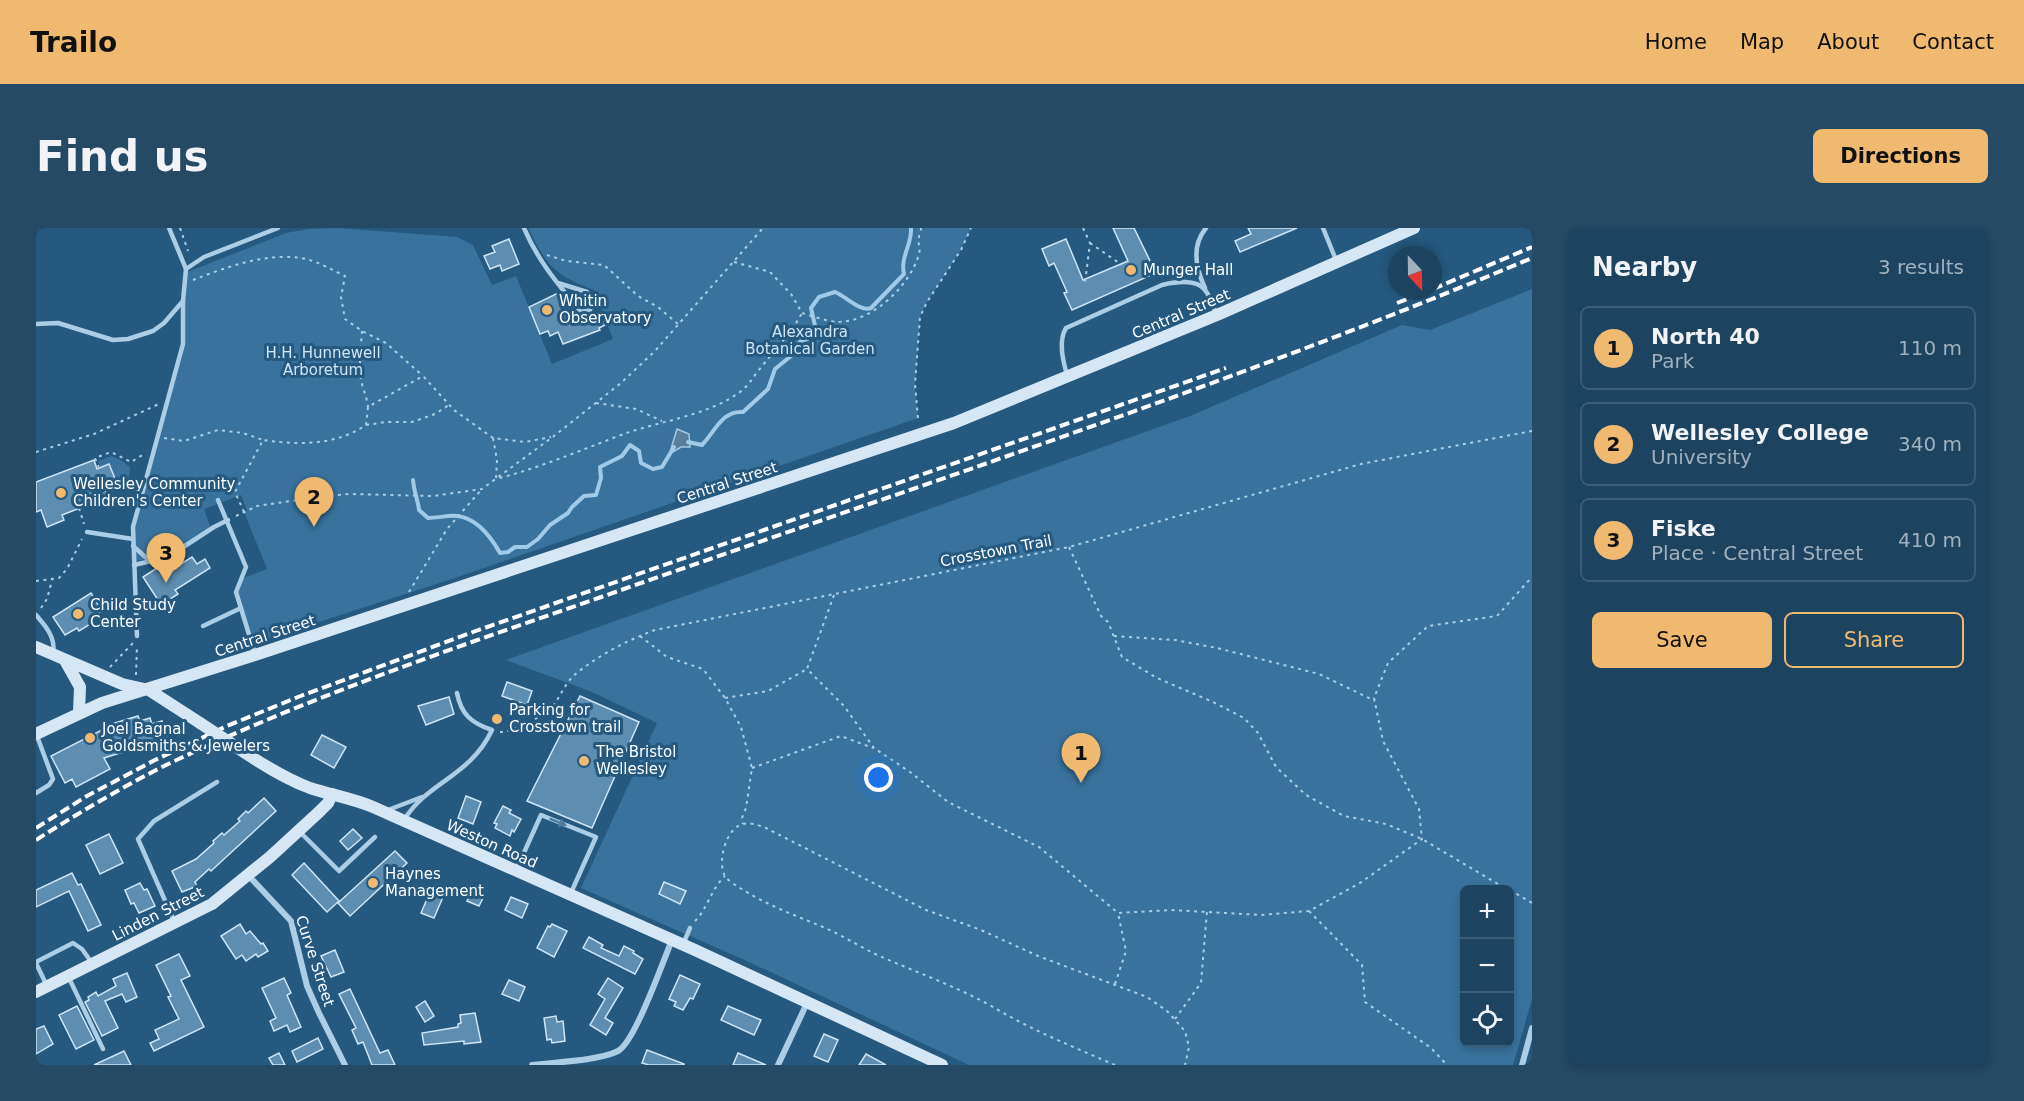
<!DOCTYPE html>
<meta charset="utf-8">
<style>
:root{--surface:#1c435f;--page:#254a65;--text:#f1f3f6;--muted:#a0b0bd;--line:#3a5c74;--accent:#f0b970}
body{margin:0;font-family:"DejaVu Sans",sans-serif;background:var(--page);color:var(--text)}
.controls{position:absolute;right:18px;bottom:18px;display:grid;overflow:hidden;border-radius:9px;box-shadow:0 3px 9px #0003}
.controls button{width:54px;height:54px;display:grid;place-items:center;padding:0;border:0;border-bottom:2px solid var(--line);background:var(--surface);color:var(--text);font:30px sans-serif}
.compass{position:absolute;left:1352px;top:18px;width:54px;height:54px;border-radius:50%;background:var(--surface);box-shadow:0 3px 9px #0003;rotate:158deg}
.you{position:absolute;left:843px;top:550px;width:21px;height:21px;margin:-15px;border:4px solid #fff;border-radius:50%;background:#1a73e8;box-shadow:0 0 0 9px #1a73e833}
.badge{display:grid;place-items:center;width:39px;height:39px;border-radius:50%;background:var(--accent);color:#111;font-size:20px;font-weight:700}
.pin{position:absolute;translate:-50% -50px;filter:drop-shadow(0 2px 3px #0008)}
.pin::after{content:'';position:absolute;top:32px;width:21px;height:18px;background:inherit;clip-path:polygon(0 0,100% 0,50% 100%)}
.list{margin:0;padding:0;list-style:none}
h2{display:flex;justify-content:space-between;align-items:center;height:78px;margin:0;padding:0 24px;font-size:26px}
h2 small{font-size:20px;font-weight:400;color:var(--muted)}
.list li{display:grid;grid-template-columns:39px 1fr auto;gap:18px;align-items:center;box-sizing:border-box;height:84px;margin:0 12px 12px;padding:0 12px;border:2px solid var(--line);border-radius:9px}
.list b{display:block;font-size:22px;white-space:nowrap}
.list p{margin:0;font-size:20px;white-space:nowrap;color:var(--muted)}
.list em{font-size:20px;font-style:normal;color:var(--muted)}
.actions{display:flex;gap:12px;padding:18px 24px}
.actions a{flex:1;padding:14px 0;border:2px solid var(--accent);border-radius:9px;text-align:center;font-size:21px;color:var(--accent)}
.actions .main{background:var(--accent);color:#111}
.icon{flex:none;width:33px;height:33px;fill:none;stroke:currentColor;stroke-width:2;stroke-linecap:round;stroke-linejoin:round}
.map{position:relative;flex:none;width:1496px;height:837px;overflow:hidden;border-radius:9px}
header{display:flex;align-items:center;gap:36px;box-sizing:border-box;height:84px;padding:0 30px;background:var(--accent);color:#111}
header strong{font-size:28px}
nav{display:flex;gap:33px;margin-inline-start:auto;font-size:21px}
.intro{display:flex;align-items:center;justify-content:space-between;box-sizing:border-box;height:144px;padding:0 36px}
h1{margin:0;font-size:42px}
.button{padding:15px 27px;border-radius:9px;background:var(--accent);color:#111;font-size:21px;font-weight:700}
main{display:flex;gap:36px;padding:0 36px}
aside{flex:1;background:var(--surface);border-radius:9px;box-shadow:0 3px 9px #0003}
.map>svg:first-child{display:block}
.green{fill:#39739d;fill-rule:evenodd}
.water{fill:#5b7f9a;stroke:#a0cae7;stroke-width:1.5}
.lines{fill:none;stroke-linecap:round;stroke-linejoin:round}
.stream{stroke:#a0cae7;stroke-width:4}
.building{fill:#5d8db0;stroke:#cee5f5;stroke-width:1.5}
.path{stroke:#abcee6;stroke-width:2;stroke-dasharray:3 4.5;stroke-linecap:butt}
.lane{stroke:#abcee6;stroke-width:4.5}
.street{stroke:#abcee6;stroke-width:6}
.secondary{stroke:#d5e7f5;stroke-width:12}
.rail{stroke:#fff;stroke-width:4;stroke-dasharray:10 4.5;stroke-linecap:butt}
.secondary-bridge{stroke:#d5e7f5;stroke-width:12}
.oneway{fill:#4d7c9e}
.poi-dot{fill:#f0b970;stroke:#25597f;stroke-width:2}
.labels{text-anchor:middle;stroke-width:6;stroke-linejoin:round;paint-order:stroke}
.poi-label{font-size:15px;fill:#fff;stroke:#25597f;text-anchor:start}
.street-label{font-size:15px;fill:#fff;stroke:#25597f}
.park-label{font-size:15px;fill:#cee5f5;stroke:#25597f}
</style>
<header>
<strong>Trailo</strong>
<nav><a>Home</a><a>Map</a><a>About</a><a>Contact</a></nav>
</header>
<div class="intro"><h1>Find us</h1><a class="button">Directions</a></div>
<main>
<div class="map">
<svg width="1496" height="837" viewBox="0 0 1496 837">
<rect width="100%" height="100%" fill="#25597f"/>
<g class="green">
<path d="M302,0L421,9L437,17L456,57L480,48L516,136L577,111L558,62C517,46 512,39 492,0H935L925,22L891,74L884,89L879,156L882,190L419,350L215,416L200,364L205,351L231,341L208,284L211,283L205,267L168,281L175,301L132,329L98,333L97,307L147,116L149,45L250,5L272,1Z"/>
<path d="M1496,61V771L1477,837H933L713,734L545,660L621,495L556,464L470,432L1154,188L1366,97L1394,102ZM1428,662H1474V814H1428Z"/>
<path d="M75,228L83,231L94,239L93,249L87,260L73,265L62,233Z"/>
</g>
<path class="water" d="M641,201L653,206L654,219H645L637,224L635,221Z"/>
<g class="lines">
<g class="stream">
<path d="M652,214L666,217C679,204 686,182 707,184L732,161L739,141L755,128L758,120L765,113L776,109L780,102L775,80L783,69L799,64C811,69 824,84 835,80L868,46C864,29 876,17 875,0"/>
<path d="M377,252C378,264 382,272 383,282L392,290C402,290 412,287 421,288C441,290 455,309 464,325L472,324L479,319H491L502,311L514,297L532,285L536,279L548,268L560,267L565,250L564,239L586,228L594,217L603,223L605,235L617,241L626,239L638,219"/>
</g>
</g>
<g class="building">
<path d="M1077,0H1098L1120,45L1036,82L1028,65L1031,64L1018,35L1013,38L1006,21L1030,11L1047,52L1092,33Z"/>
<path d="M1212,0H1261L1204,24L1199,13L1215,6Z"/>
<path d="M473,11L483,36L466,43L464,37L454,41L448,28L459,24L456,18Z"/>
<path d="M522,65L534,97L567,86L571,96L563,100L564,102L527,116L522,104L514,108L512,103L504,106L493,79Z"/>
<path d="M58,232L61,241L73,236L80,253L67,258L73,272L63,276L62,273L26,287L28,292L11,299L5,282L0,284V254Z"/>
<path d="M156,329L161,336L169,331L174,340L139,362L142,366L128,375L125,371L122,372L107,349L127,336L132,344Z"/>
<path d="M55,365L66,383L54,391L56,395L43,403L41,400L29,407L17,389Z"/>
<path d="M471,454L496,463L491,477L466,468Z"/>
<path d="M544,468L603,494L556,600L491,573Z"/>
<path d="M413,469L418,486L390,497L382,478Z"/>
<path d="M102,488L104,493L114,490L116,496L126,493L128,501L132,500L135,509L68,530L74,541L40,559L36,551L29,555L15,528L70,500L69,498Z"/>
<path d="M286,507L310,519L298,540L275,527Z"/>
<path d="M430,568L445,574L437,596L422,590Z"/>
<path d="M228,570L240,583L175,643L173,641L159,654L161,658L146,664L136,643L160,631L178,615L177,613L186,605L188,607L204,593L202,591L210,583L212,585Z"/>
<path d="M467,578L475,582L473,585L485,591L478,604L476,602L474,608L459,600L461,596L458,595Z"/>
<path d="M317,601L326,610L312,622L304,613Z"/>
<path d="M73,606L87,635L64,646L50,617Z"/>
<path d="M359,623L371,635L314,688L302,675Z"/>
<path d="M268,635L303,673L291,684L256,647Z"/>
<path d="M36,645L42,657L45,656L65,697L52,703L33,663L0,679V662Z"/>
<path d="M628,654L650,663L644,676L623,666Z"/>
<path d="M104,655L108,662L111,661L119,678L103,685L98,675L95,676L89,662Z"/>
<path d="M397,657L410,662L398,690L385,685Z"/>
<path d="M436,663L448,668L443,678L431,673Z"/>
<path d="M475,669L492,676L486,690L469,682Z"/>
<path d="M204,696L210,706L214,703L225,716L227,715L232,723L222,729L220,726L210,733L206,727L200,731L185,708Z"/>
<path d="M516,696L531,703L518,729L501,720L512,698L514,699Z"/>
<path d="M553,709L567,717L565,720L583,728L588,718L598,723L597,725L607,731L599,746L547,720Z"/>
<path d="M299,722L308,744L295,749L285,728Z"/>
<path d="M143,726L154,748L145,752L168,799L118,823L114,815L123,811L119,802L143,791L132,769L135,768L120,737Z"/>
<path d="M91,745L101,769L90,774L86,766L69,773L82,800L66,808L49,774L53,772L52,769L60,764L62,768L80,758L77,751Z"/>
<path d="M644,747L664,756L657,771L654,770L647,782L638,778L640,774L633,771Z"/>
<path d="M248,750L255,765L251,767L265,799L254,804L251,797L238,803L234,793L240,790L226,760Z"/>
<path d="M572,750L587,760L569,790L577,795L570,807L554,797L569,771L562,766Z"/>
<path d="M473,752L489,759L483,773L466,766Z"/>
<path d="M314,761L344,825L352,822L359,837H336L327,814L322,816L316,802L320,800L303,766Z"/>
<path d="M389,773L398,788L389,794L380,779Z"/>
<path d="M41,778L58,812L40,821L23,787Z"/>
<path d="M692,778L725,792L718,807L685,792Z"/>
<path d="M439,785L445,814L428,816V813L388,817L386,805L422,799V796L425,795L424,787Z"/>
<path d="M520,788L521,794L527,793L529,813L516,815L515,811L511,812L508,790Z"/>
<path d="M8,798L17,816L0,826V801Z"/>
<path d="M788,806L802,812L792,834L778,828Z"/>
<path d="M282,810L287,821L261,834L256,823Z"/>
<path d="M611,822L648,836V837H613L606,835Z"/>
<path d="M88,823L95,837H58Z"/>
<path d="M243,825L249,837H237L233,830Z"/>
<path d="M702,825L730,837H697Z"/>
<path d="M830,826L850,837H823Z"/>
</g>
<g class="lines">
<g class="path">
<path d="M144,0L152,23"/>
<path d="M1047,0L1054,15L1049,55"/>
<path d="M1054,15L1086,37"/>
<path d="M511,27L530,33L568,37L602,68L622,79L642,96"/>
<path d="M698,34L734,44L755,66L766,85C776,88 793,94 802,94C836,94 874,58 883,26C885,19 881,15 883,9C883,6 885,3 885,0"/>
<path d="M157,52C191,39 233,23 270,31C283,34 296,42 309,48L305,69L309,91L326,103L350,115L387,148"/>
<path d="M326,103C325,117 322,143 326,156C328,164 331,170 332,179"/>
<path d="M560,175L600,181L626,193"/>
<path d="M882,190L879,156L884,89L891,74L925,22L935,0"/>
<path d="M330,197L350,194H376L399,186L413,177"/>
<path d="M128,210L148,213L182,202L207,205L227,212"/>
<path d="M457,210L461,232L460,251C503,240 543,223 585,207C623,193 671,188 704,164C712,158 716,151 722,143C737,124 754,107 766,85"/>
<path d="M0,224L58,206L123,176"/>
<path d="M63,240L59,230L75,224L95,234L108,226"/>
<path d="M43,280L48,296"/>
<path d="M208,284L199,264L227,212C262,217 299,218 330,197L332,179L387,148L418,182L457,210L489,214L515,209"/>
<path d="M200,288L221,278L289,268L314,266L397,268L446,261L518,208L585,155L619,123L727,0"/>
<path d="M1033,319L1065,388L1072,394L1086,429L1121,450L1177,474L1208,490L1222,505L1240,539L1270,567L1308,588L1350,596L1386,611L1472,662"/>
<path d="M0,353L23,350L31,341L46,311"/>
<path d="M373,364L411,301L446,261"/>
<path d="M798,367L771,441L808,478L838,520L874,544L912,574L1003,619L1082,685L1135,682L1225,687L1273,683L1324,655L1386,611L1383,581L1347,513L1338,470L1352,435L1392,398L1461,388L1496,349"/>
<path d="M5,380L11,371L16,352"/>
<path d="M604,408L631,429L667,441L689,470L705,499L716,540L710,580L706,590L707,596"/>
<path d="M1078,408L1139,412L1181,420L1283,446L1339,473"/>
<path d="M74,439L97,415"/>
<path d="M100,447L101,417"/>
<path d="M689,470L732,463L771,441"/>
<path d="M464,504C478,504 508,488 517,478C526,466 529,454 542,444C565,426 592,412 619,402L1033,319L1325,236L1496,203"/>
<path d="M716,540L805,508L837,520"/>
<path d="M1474,662L1496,675"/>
<path d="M1273,683L1326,737L1329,774L1395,820L1411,837"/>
<path d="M659,693C672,680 675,661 689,648"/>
<path d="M1079,756L1090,723L1082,685"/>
<path d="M1139,791L1165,755L1171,683"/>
<path d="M1079,837C1040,820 1000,804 964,783C927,761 887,747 848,730C827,721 808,708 787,699C758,687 728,676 701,658C696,655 690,651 688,646C682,632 690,603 704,597C712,593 722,597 730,600L890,682L945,702L1002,728L1111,769L1131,783L1149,803L1153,819L1149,837"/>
</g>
<g class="lane">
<path d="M488,0C502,33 522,56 545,84L554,82L557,72L551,64L522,55"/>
<path d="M1287,0L1300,32"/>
<path d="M150,41L168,29L242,0"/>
<path d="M1169,60C1160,41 1155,18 1170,0"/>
<path d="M0,96L22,95L77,112L92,111L117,103L128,95L147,73"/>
<path d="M1031,147C1027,133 1022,113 1030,100L1126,57C1139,54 1160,50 1169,62C1174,68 1177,78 1180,85"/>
<path d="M182,272L210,339L200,364L219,426"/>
<path d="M51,304L97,311"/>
<path d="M97,318L115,334"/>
<path d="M98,337L132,329L178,299L192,292"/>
<path d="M0,387C9,397 20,410 17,424"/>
<path d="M167,398L205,380"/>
<path d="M101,408L97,299L147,116V73L150,41L133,0"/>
<path d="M0,565L13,557L17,551L1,508"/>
<path d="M352,582L386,569"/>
<path d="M368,592C391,554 434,549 456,502C435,495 425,486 421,465"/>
<path d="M263,603L303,643L339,609"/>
<path d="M481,640L505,587L560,609L534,667"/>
<path d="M138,693L102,611L118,593L181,554"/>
<path d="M648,714L654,700"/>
<path d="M0,734L37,715L46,721L56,735"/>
<path d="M0,735L10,756"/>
<path d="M32,748L67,821"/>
</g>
<g class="street">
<path d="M212,647L255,693L271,758L283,785L309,837"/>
<path d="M496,837C519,834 562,833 582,823C599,814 627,733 636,712"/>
<path d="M742,837L771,775"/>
<path d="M1486,837L1496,800"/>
</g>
<g class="secondary">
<path d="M0,419L86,456L113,462L164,495"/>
<path d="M30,434L44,459L43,485"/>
<path d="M0,506L66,475L219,427L918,195L1181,87L1378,0"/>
<path d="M208,524C229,538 250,551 274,560C295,567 316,570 337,579L659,722L906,837"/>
<path d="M0,764L176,676L234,629L283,584L292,575L296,566"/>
</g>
<g class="rail">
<path d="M1397,61L1496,19"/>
<path d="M1361,75L1391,63"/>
<path d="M0,600L51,568L119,532L191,498L262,469L437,404L1190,140"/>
<path d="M0,612C41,586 83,561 126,539C281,464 446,411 608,354C905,250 1206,152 1496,30"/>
</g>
<path class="secondary-bridge" d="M164,495L208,524"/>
</g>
<defs><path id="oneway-solid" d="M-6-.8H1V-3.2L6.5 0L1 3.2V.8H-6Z" transform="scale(1.5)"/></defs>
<use class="oneway" href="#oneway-solid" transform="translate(522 594) rotate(22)"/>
<g class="poi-dot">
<circle cx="1095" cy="42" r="6"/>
<circle cx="511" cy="82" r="6"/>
<circle cx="25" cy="265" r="6"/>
<circle cx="42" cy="386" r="6"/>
<circle cx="461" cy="491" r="6"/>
<circle cx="54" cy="510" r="6"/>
<circle cx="548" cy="533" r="6"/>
<circle cx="337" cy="655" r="6"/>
</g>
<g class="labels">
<g class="poi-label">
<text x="1107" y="47">Munger Hall</text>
<text x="523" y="78">Whitin<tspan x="523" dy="17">Observatory</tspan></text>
<text x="37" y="261">Wellesley Community<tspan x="37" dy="17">Children's Center</tspan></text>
<text x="54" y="382">Child Study<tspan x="54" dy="17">Center</tspan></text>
<text x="473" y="487">Parking for<tspan x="473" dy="17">Crosstown trail</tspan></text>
<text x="66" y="506">Joel Bagnal<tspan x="66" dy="17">Goldsmiths &amp; Jewelers</tspan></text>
<text x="560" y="529">The Bristol<tspan x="560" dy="17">Wellesley</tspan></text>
<text x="349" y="651">Haynes<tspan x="349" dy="17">Management</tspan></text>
</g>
<g class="street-label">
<text transform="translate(1145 86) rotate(-23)" y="5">Central Street</text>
<text transform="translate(691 255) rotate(-18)" y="5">Central Street</text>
<text transform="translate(960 323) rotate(-11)" y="5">Crosstown Trail</text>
<text transform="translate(229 408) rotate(-18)" y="5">Central Street</text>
<text transform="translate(456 616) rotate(24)" y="5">Weston Road</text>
<text transform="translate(122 686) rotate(-27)" y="5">Linden Street</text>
<text transform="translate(279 733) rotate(72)" y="5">Curve Street</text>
</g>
<g class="park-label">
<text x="774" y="109">Alexandra<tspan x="774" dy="17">Botanical Garden</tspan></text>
<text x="287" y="130">H.H. Hunnewell<tspan x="287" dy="17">Arboretum</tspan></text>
</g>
</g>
</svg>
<div class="controls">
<button>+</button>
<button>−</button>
<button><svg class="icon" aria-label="locate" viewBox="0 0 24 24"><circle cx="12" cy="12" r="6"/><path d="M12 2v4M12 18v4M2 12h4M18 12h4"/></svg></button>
</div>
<svg class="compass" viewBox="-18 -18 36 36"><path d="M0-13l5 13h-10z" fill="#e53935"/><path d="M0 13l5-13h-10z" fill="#a0b0bd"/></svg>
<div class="you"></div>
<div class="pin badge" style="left:1045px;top:555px">1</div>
<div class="pin badge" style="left:278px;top:299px">2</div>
<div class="pin badge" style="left:130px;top:355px">3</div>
</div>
<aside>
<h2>Nearby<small>3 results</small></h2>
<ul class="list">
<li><span class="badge">1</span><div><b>North 40</b><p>Park</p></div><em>110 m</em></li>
<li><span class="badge">2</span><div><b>Wellesley College</b><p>University</p></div><em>340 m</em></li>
<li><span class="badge">3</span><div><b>Fiske</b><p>Place · Central Street</p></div><em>410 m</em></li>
</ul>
<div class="actions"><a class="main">Save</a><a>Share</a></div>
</aside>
</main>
